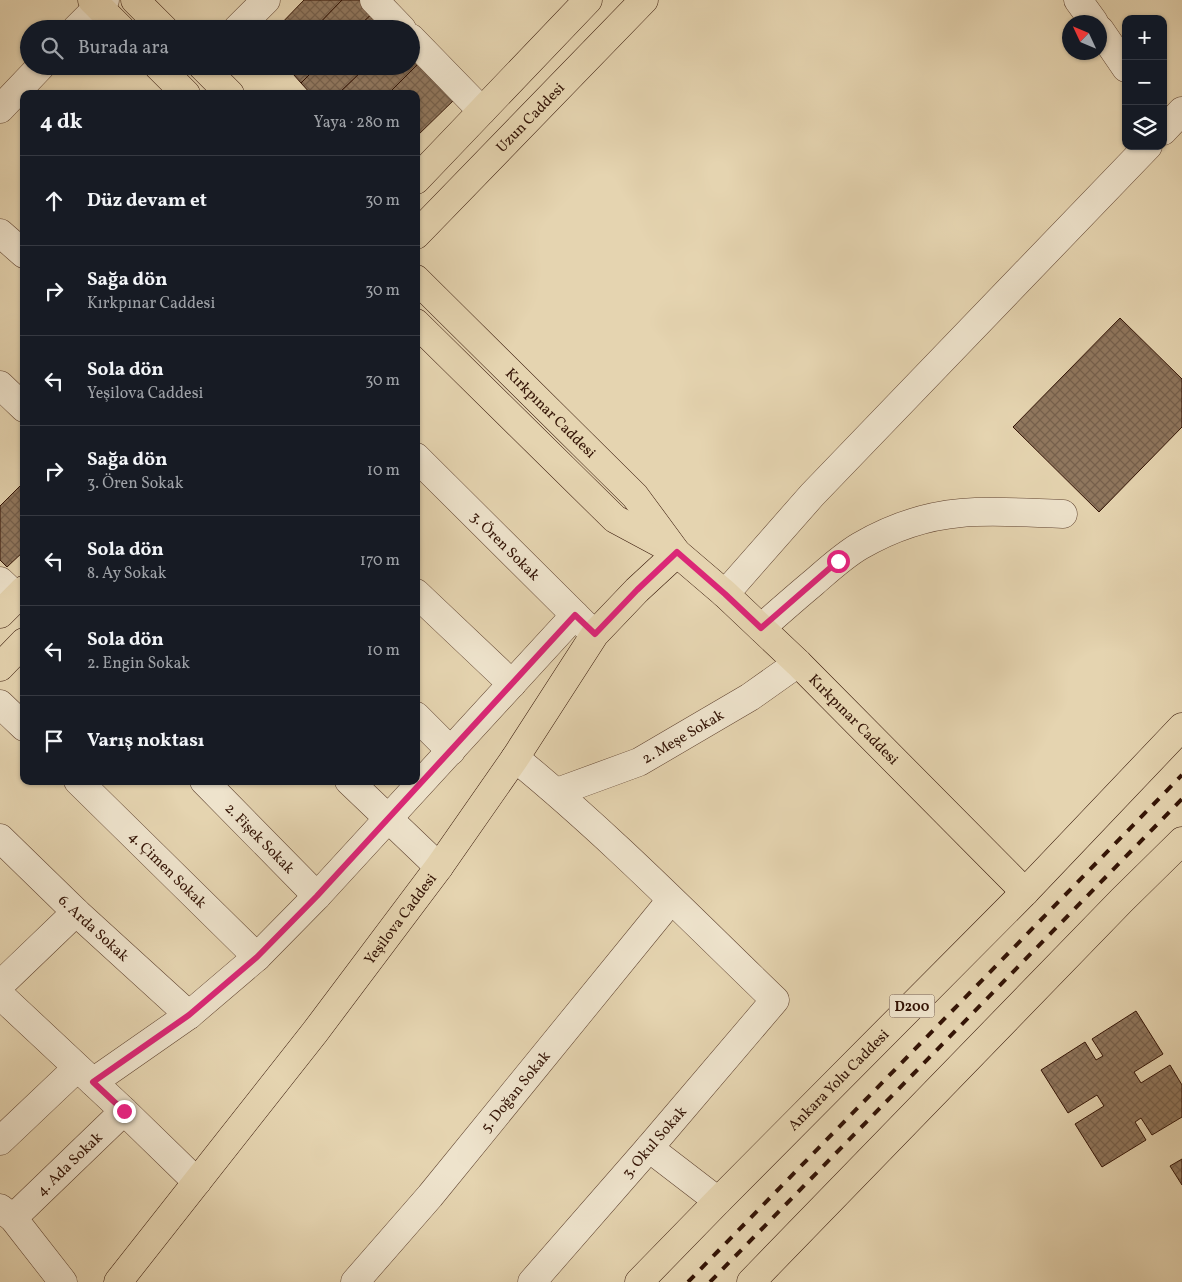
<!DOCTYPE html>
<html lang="tr">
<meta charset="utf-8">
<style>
:root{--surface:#171b24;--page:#242831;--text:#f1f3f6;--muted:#9ea1a6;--line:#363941}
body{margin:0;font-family:Vollkorn,serif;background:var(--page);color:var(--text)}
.controls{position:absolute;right:15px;top:15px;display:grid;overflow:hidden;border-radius:10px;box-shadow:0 1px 4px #0004}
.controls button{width:45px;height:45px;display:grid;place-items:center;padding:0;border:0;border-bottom:1px solid var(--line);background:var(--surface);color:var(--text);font:25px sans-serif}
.compass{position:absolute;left:1062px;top:15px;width:45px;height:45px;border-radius:50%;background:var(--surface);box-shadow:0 1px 4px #0004;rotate:314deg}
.stop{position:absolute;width:15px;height:15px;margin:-11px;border:4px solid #db2777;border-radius:50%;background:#fff}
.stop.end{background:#db2777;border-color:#fff;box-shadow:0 1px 5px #0008}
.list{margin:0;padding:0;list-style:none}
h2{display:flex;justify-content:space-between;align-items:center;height:65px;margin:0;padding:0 20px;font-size:21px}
h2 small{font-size:16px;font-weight:400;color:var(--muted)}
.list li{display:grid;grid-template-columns:32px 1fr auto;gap:15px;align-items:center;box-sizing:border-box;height:90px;padding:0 20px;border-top:1px solid var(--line)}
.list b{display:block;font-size:19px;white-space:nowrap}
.list p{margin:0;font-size:16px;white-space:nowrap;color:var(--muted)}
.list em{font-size:16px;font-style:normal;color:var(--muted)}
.icon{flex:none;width:28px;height:28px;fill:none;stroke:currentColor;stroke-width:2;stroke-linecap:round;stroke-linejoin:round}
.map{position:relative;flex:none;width:1182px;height:1282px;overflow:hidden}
.search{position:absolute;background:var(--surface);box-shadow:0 1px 4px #0004;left:20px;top:20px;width:400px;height:55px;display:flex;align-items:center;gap:12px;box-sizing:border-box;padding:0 18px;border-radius:28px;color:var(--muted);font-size:19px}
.panel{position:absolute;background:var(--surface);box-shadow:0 1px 4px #0004;left:20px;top:90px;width:400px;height:695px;border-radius:10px}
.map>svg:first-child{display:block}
.building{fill:url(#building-cross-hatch);stroke:#331305}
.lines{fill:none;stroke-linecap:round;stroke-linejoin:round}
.minor-casing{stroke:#604330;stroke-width:29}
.major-casing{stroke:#331305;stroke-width:29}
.highway-casing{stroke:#331305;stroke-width:29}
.minor{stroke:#eee3cc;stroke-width:28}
.major{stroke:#e5d4b0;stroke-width:28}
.highway{stroke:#e5d4b0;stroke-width:28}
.rail{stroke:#331305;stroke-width:4;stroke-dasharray:9 9;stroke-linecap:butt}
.route{stroke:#db2777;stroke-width:6}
.labels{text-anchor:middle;stroke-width:4;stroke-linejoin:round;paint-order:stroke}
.shield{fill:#eee3cc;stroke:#6b5141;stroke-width:1}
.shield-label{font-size:14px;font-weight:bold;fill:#331305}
.street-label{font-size:15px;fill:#331305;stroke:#eee3cc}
</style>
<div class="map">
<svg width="1182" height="1282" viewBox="0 0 1182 1282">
<defs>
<pattern id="building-cross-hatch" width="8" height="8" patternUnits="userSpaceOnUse" patternTransform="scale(1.25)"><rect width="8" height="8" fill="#90775e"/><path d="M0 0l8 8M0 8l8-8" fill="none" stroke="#76604c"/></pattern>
</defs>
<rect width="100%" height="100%" fill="#e5d4b0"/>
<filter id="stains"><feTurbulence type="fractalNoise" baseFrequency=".004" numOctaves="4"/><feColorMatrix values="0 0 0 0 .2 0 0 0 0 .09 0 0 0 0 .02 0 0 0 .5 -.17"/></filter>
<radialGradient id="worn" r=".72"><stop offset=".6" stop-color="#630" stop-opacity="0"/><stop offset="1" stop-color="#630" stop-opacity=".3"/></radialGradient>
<g class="building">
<path d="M304,0H342L314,29H276Z"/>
<path d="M342,0H369L377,9L356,29H314Z"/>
<path d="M377,9L397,29H356Z"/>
<path d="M411,45L423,59L388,94H338L367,66H411Z"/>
<path d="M423,59L457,97L416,137V94H388Z"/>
<path d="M286,66H318L301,83Z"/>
<path d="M318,66H367L338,94H311L301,83Z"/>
<path d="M1120,318L1182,379V427L1099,512L1013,427Z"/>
<path d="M24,482V551L7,567L0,560V506Z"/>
<path d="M1136,1011L1163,1054L1134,1072L1141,1083L1170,1065L1182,1085V1117L1152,1135L1141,1118L1135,1122L1146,1140L1102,1167L1075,1124L1104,1106L1097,1095L1068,1113L1041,1070L1085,1042L1096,1060L1103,1056L1092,1039Z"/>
<path d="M1182,1159V1185L1170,1166Z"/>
</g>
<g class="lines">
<defs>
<g id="minor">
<path d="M374,0L402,29"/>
<path d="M1078,0L1094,22"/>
<path d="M76,29L105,0"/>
<path d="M237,29L266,0"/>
<path d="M1100,30L1126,68"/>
<path d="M411,38L482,111"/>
<path d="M0,109L41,66"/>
<path d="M1163,131L1182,111"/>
<path d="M0,233L24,254"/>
<path d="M0,385L24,408"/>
<path id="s1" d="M416,457L587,627"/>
<path d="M0,581L17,597"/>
<path d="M416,593L512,684"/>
<path d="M725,594L812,495L1148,146"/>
<path d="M761,628C778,613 795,598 813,583C828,570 843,556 860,546C891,528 926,516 961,513C995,510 1030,513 1063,514"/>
<path d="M0,704L24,727"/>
<path d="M416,716L451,751"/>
<path d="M515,758C607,833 690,918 775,1000L649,1148L532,1282"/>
<path id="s2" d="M78,781L257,957"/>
<path id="s3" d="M204,781L317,896"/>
<path d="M349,781L439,867"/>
<path id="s4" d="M557,792L639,762L750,697L798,663"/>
<path id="s5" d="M0,838L76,912L189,1015"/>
<path d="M0,985L76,912"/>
<path d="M0,995L124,1111L197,1182"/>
<path d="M93,1082L189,1015L257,957L317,896L575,615"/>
<path d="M0,1141L77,1068"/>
<path d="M649,1148L718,1201"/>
<path d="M0,1208L13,1218L63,1282"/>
<path id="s6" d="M13,1218L124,1111"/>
<path id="s7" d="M355,1282L430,1196L671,900"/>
</g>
<g id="major">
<path d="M92,0L121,29"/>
<path d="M135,0L164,29"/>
<path d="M158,66L186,94"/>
<path d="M202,66L230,94"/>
<path d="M416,180L588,0"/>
<path id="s8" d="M416,235L644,0"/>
<path id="s9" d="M416,279L635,496L677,553L725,594L798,663L1025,892"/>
<path d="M416,323L615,519L669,548"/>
<path d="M0,614L24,590"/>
<path d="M0,667L24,642"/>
<path id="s10" d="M118,1282L315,1032L439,867L515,758L595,634L637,590L677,553"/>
</g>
<g id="highway">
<path id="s11" d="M639,1282L718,1201L1025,892L1182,727"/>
<path d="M751,1282L1122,900L1182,841"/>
</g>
</defs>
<use href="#minor" class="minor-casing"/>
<use href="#major" class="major-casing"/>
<use href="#highway" class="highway-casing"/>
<use href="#minor" class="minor"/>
<use href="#major" class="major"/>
<use href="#highway" class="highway"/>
<g class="rail">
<path d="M688,1282L1182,775"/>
<path d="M710,1282L1182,799"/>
</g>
</g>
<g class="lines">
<path class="route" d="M124,1111L93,1082L189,1015L257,957L317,896L575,615L595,634L637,590L677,552L725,594L761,628L838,561"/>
</g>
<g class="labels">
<rect class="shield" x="889.5" y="994.5" width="45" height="23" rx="4"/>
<g class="shield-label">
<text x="912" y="1011">D200</text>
</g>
<g class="street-label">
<text dy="5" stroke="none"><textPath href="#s8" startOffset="164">Uzun Caddesi</textPath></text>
<text dy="5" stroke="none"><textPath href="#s9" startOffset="190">Kırkpınar Caddesi</textPath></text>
<text dy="5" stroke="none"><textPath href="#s1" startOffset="126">3. Ören Sokak</textPath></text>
<text dy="5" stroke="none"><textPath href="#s9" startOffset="622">Kırkpınar Caddesi</textPath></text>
<text dy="5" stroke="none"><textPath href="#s4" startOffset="138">2. Meşe Sokak</textPath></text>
<text dy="5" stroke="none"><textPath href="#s3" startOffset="80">2. Fişek Sokak</textPath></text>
<text dy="5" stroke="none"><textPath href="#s2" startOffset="126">4. Çimen Sokak</textPath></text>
<text dy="5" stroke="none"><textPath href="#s10" startOffset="460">Yeşilova Caddesi</textPath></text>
<text dy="5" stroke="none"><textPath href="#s5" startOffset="130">6. Arda Sokak</textPath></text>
<text dy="5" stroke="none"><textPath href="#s11" startOffset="284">Ankara Yolu Caddesi</textPath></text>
<text dy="5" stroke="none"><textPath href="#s7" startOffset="249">5. Doğan Sokak</textPath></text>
<text transform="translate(654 1142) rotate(-49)" y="5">3. Okul Sokak</text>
<text dy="5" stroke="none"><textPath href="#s6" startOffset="78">4. Ada Sokak</textPath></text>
</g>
</g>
<rect width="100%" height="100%" filter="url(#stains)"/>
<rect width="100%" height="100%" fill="url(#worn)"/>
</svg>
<div class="controls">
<button>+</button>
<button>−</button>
<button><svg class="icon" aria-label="layers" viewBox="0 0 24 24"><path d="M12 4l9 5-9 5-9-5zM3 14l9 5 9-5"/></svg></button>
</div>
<svg class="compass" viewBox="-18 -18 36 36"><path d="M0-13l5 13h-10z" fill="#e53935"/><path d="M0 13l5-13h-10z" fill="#9ea1a6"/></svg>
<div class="stop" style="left:838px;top:561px"></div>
<div class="stop end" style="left:124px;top:1111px"></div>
<div class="search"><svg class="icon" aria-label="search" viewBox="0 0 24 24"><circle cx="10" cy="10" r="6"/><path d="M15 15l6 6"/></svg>Burada ara</div>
<section class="panel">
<h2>4 dk<small>Yaya · 280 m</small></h2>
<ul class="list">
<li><svg class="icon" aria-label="ahead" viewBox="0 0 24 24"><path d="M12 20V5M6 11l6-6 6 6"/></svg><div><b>Düz devam et</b></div><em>30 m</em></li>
<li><svg class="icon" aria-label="right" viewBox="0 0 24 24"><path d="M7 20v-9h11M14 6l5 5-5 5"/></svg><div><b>Sağa dön</b><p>Kırkpınar Caddesi</p></div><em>30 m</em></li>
<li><svg class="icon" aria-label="left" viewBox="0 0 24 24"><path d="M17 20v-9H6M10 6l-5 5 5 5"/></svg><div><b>Sola dön</b><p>Yeşilova Caddesi</p></div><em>30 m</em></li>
<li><svg class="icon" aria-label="right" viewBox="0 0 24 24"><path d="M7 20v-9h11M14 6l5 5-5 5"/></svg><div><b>Sağa dön</b><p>3. Ören Sokak</p></div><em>10 m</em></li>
<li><svg class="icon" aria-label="left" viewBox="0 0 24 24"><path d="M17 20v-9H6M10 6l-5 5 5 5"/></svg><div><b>Sola dön</b><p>8. Ay Sokak</p></div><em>170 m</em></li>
<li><svg class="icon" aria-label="left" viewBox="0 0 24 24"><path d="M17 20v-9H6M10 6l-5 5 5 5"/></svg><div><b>Sola dön</b><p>2. Engin Sokak</p></div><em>10 m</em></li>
<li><svg class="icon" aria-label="arrive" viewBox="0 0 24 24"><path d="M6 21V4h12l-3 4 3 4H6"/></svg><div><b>Varış noktası</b></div></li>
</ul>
</section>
</div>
